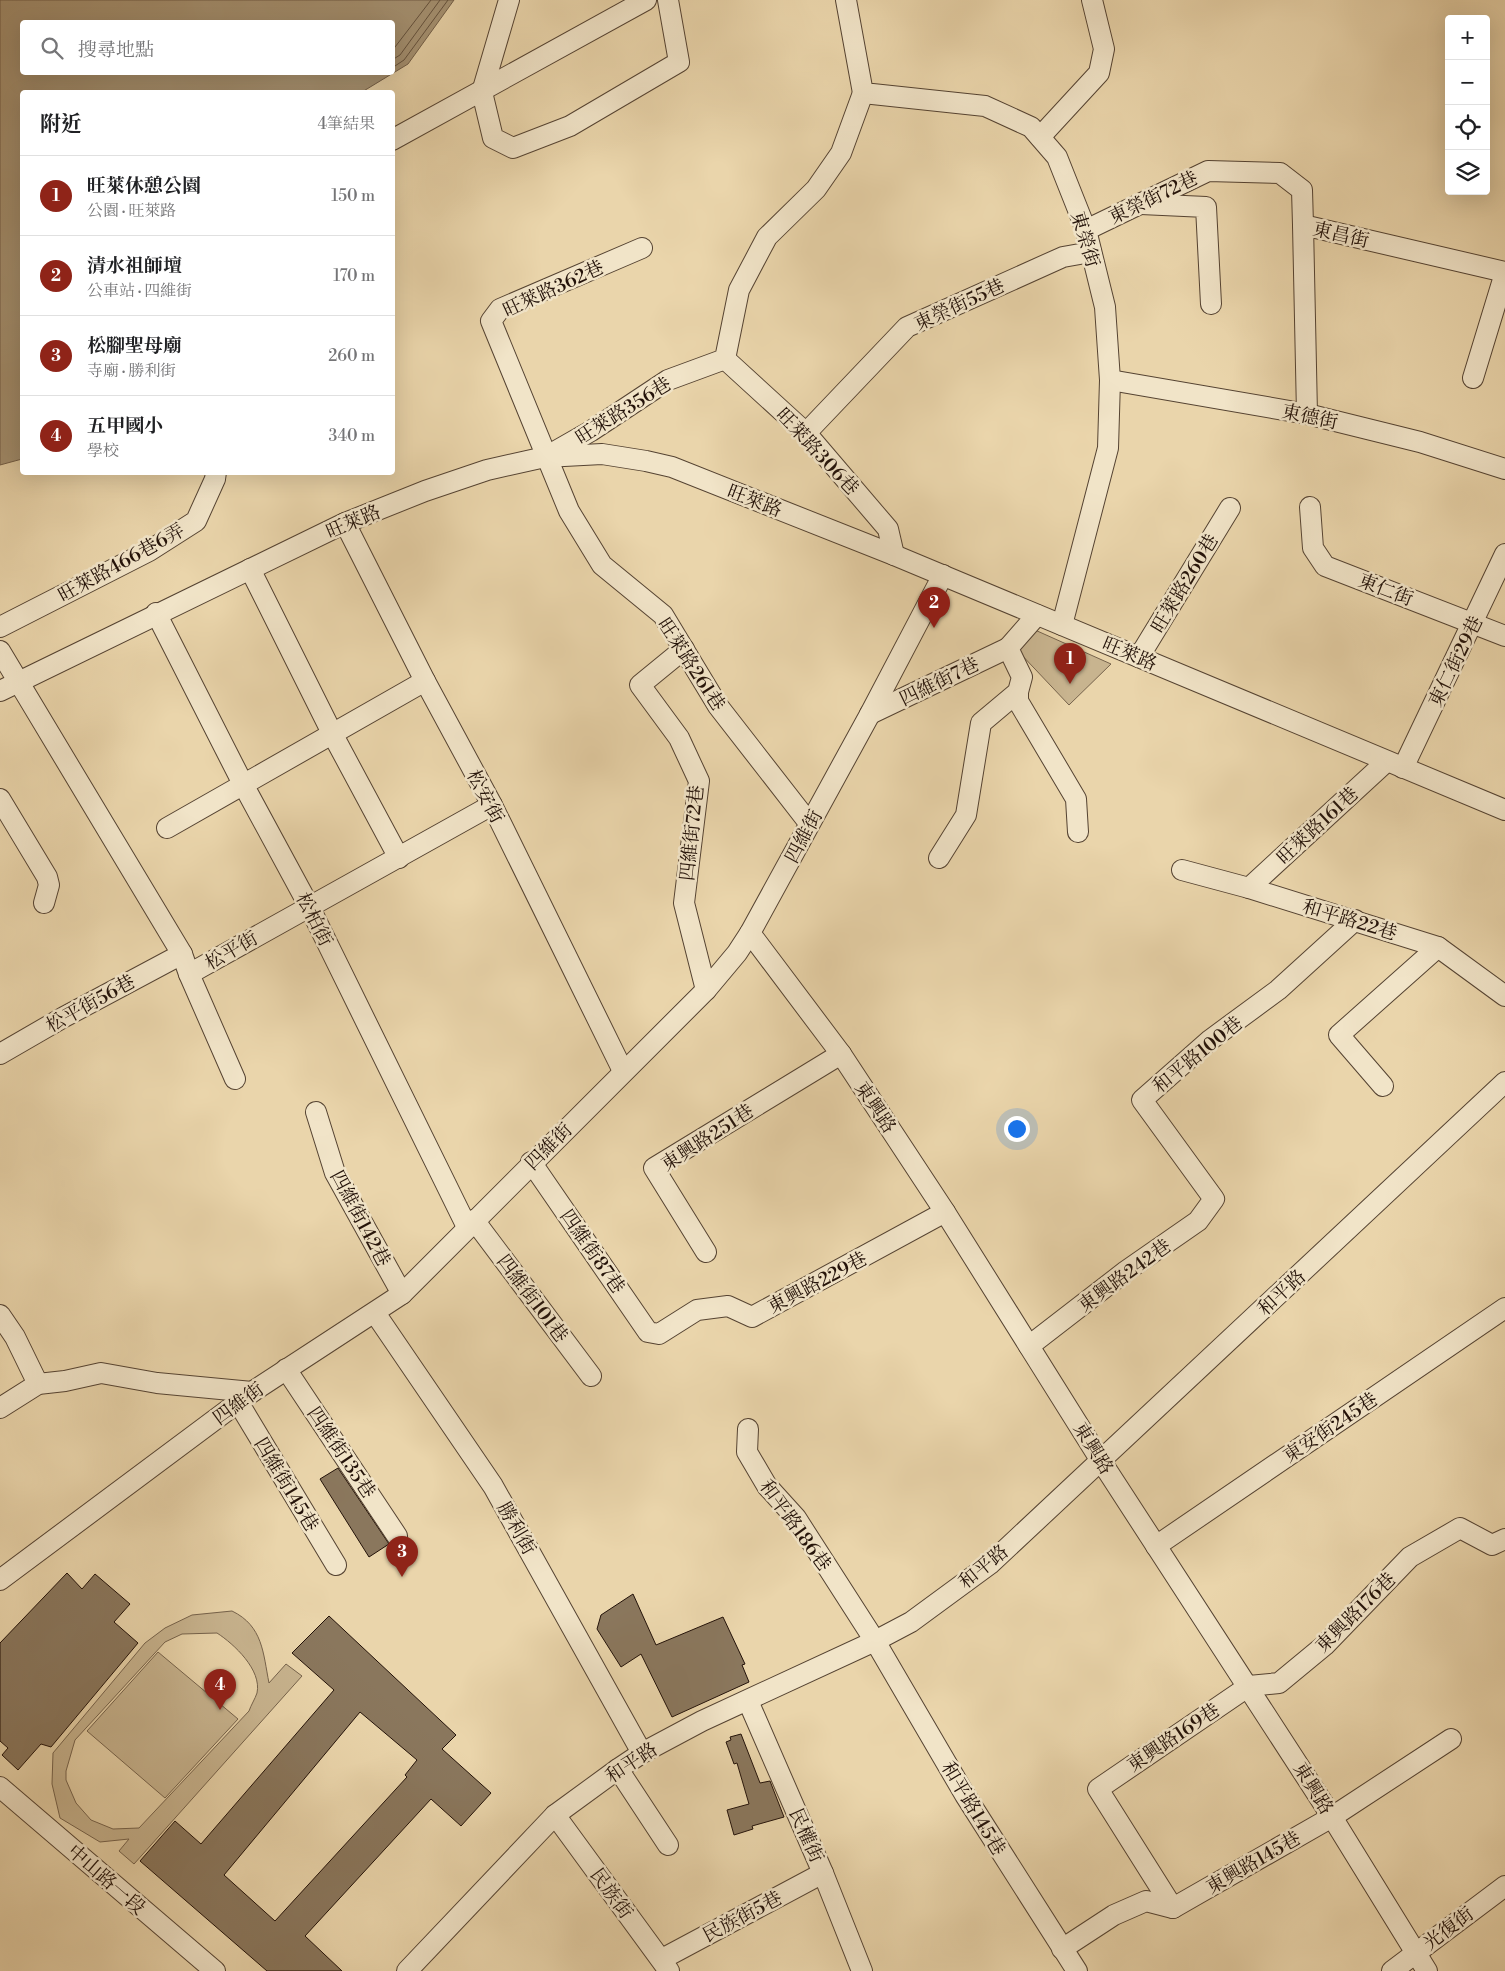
<!DOCTYPE html>
<html lang="zh-TW">
<meta charset="utf-8">
<style>
:root{--surface:#fff;--page:#f6f6f6;--text:#202124;--muted:#757577;--line:#e0e0e0;--accent:#8f2418}
body{margin:0;font-family:"Libre Bodoni","Noto Serif TC",serif;background:var(--page);color:var(--text)}
.controls{position:absolute;right:15px;top:15px;display:grid;overflow:hidden;border-radius:5px;box-shadow:0 5px 20px #0002}
.controls button{width:45px;height:45px;display:grid;place-items:center;padding:0;border:0;border-bottom:1px solid var(--line);background:var(--surface);color:var(--text);font:25px sans-serif}
.you{position:absolute;left:1016px;top:1128px;width:18px;height:18px;margin:-12px;border:4px solid #fff;border-radius:50%;background:#1a73e8;box-shadow:0 0 0 8px #1a73e833}
.badge{display:grid;place-items:center;width:32px;height:32px;border-radius:50%;background:var(--accent);color:#fff;font-size:16px;font-weight:700}
.pin{position:absolute;translate:-50% -41px;filter:drop-shadow(0 1px 2px #0008)}
.pin::after{content:'';position:absolute;top:26px;width:18px;height:15px;background:inherit;clip-path:polygon(0 0,100% 0,50% 100%)}
.list{margin:0;padding:0;list-style:none}
h2{display:flex;justify-content:space-between;align-items:center;height:65px;margin:0;padding:0 20px;font-size:21px}
h2 small{font-size:16px;font-weight:400;color:var(--muted)}
.list li{display:grid;grid-template-columns:32px 1fr auto;gap:15px;align-items:center;box-sizing:border-box;height:80px;padding:0 20px;border-top:1px solid var(--line)}
.list b{display:block;font-size:19px;white-space:nowrap}
.list p{margin:0;font-size:16px;white-space:nowrap;color:var(--muted)}
.list em{font-size:16px;font-style:normal;color:var(--muted)}
.icon{flex:none;width:28px;height:28px;fill:none;stroke:currentColor;stroke-width:2;stroke-linecap:round;stroke-linejoin:round}
.map{position:relative;flex:none;width:1505px;height:1971px;overflow:hidden}
.search{position:absolute;background:var(--surface);box-shadow:0 5px 20px #0002;left:20px;top:20px;width:375px;height:55px;display:flex;align-items:center;gap:12px;box-sizing:border-box;padding:0 18px;border-radius:5px;color:var(--muted);font-size:19px}
.panel{position:absolute;background:var(--surface);box-shadow:0 5px 20px #0002;left:20px;top:90px;width:375px;height:385px;border-radius:5px}
.map>svg:first-child{display:block}
.green{fill:#c8b48f;stroke:#76634c;fill-rule:evenodd}
.water{fill:#a69374;stroke:#725f49;fill-rule:evenodd}
.lines{fill:none;stroke-linecap:round;stroke-linejoin:round}
.shore{stroke:#64523e;stroke-width:1}
.building{fill:#8a775d;stroke:#231209;fill-rule:evenodd}
.minor-casing{stroke:#554332;stroke-width:22}
.minor{stroke:#f1e4c8;stroke-width:20}
.labels{text-anchor:middle;stroke-width:5;stroke-linejoin:round;paint-order:stroke}
.street-label{font-size:19px;fill:#231209;stroke:#f1e4c8}
</style>
<div class="map">
<svg width="1505" height="1971" viewBox="0 0 1505 1971">
<rect width="100%" height="100%" fill="#ead5ab"/>
<filter id="stains"><feTurbulence type="fractalNoise" baseFrequency=".004" numOctaves="4"/><feColorMatrix values="0 0 0 0 .2 0 0 0 0 .09 0 0 0 0 .02 0 0 0 .5 -.17"/></filter>
<radialGradient id="worn" r=".72"><stop offset=".6" stop-color="#630" stop-opacity="0"/><stop offset="1" stop-color="#630" stop-opacity=".3"/></radialGradient>
<g class="green">
<path d="M1035,630L1111,664L1069,705L1017,650Z"/>
<path d="M232,1611C263,1626 263,1653 269,1683L286,1664L302,1676L134,1864L119,1851L129,1839L100,1842L60,1818L52,1784L53,1753L145,1643L165,1628L192,1615ZM217,1633C234,1644 262,1670 257,1693C255,1699 251,1705 249,1711L139,1828L113,1829L91,1820L76,1803L66,1780V1771L75,1740L165,1642L182,1634Z"/>
<path d="M158,1652L238,1719L165,1798L87,1731Z"/>
</g>
<path class="water" d="M0,0H454L408,64L362,92H22V459L0,465ZM22,22H392V72H22Z"/>
<g class="lines">
<g class="shore">
<path d="M392,51L431,0"/>
<path d="M392,60L400,55L440,0"/>
<path d="M392,68L404,60L448,0"/>
</g>
</g>
<g class="building">
<path d="M338,1468L389,1544L369,1557L320,1479Z"/>
<path d="M67,1573L82,1589L95,1574L130,1604L114,1622L138,1643L51,1747L41,1744L18,1770L2,1755L8,1748L0,1741V1643Z"/>
<path d="M633,1594L656,1645L723,1617L745,1664L742,1665L749,1682L672,1717L641,1654L621,1667L597,1629L601,1615Z"/>
<path d="M329,1616L456,1735L442,1749L491,1793L461,1826L431,1799L305,1936L342,1971H267L140,1861L175,1821L201,1844L334,1690L292,1653ZM360,1712L417,1760L405,1775L407,1777L275,1921L224,1875Z"/>
<path d="M741,1734L760,1783L770,1781L784,1817L752,1826L753,1829L734,1835L727,1810L749,1804L737,1763L734,1764L726,1742L731,1740L730,1737Z"/>
</g>
<g class="lines">
<defs>
<g id="minor">
<path d="M509,0L482,92L493,138L513,148L570,126L679,62L668,0"/>
<path d="M846,0L863,93L985,106L1031,127L1057,157L1086,230L1105,307L1110,380L1108,448L1062,625"/>
<path d="M1040,137L1099,73L1104,49L1092,0"/>
<path d="M392,140L646,0"/>
<path d="M1141,204L1206,207L1211,304"/>
<path d="M1086,230L1208,171L1280,173L1302,190L1303,225"/>
<path d="M642,248L500,309L491,321L569,511L602,565L663,615L718,706L809,823"/>
<path d="M725,359L806,433L888,529L894,555"/>
<path d="M1473,378L1505,273"/>
<path d="M1110,380L1307,414L1420,442L1505,469"/>
<path d="M1307,414L1303,225L1505,272"/>
<path d="M806,433L907,327L1063,257L1091,252"/>
<path d="M549,455L591,431L668,380L725,359L739,290L767,237L816,189L841,153L863,93"/>
<path d="M1310,507L1313,548L1325,566L1505,636"/>
<path d="M345,523L425,681L492,805L623,1071"/>
<path d="M250,569L333,735L399,858"/>
<path d="M156,613L244,786L309,906L467,1227"/>
<path d="M0,627L149,551L196,521L215,479L216,472"/>
<path d="M684,649L640,685L679,738L699,781L684,903L706,990"/>
<path d="M0,651L182,954L189,974L492,805"/>
<path d="M1139,657L1230,508"/>
<path d="M0,691L345,523L425,491L487,470L545,457L602,454L646,461L672,467L894,555L1505,810"/>
<path d="M1018,692V701L1076,799L1078,832"/>
<path d="M870,714L1008,648"/>
<path d="M1403,768L1505,554"/>
<path d="M0,799L47,877L49,885L44,903"/>
<path d="M167,828L425,681"/>
<path d="M939,858L966,815L981,723L1018,692L1022,677L1008,648L1037,615"/>
<path d="M1182,870L1249,888L1438,947L1505,996"/>
<path d="M1249,888L1386,762"/>
<path d="M750,933L841,1054L945,1212L1101,1461L1332,1817L1427,1971"/>
<path d="M189,974L235,1079"/>
<path d="M0,1054L64,1017L182,954"/>
<path d="M1383,1086L1339,1035L1438,947"/>
<path d="M316,1112L335,1173L402,1294"/>
<path d="M531,1162L648,1332L659,1334L697,1310L728,1306L752,1317L945,1212"/>
<path d="M474,1220L591,1376"/>
<path d="M706,1252L654,1168L841,1054"/>
<path d="M375,1313L493,1486L642,1753"/>
<path d="M0,1315L15,1337L38,1384"/>
<path d="M1029,1346L1126,1271L1198,1221L1214,1199L1142,1100L1210,1040L1278,990L1355,920"/>
<path d="M286,1369L397,1536"/>
<path d="M238,1402L336,1565"/>
<path d="M0,1408L38,1384L65,1381L101,1373L157,1383L252,1392"/>
<path d="M748,1429L747,1452L767,1486L796,1518L875,1641L965,1795L1077,1971"/>
<path d="M1156,1546L1505,1308"/>
<path d="M0,1580L252,1392L402,1294L706,990L737,953L750,933L870,714L943,575"/>
<path d="M748,1701L823,1873L862,1971"/>
<path d="M618,1769L668,1845"/>
<path d="M0,1787L215,1971"/>
<path d="M555,1815L669,1971"/>
<path d="M1173,1908L1098,1789L1249,1686L1279,1683L1325,1645L1410,1557L1460,1528L1492,1545L1505,1539"/>
<path d="M1062,1949L1114,1915L1146,1901L1173,1908L1332,1817L1451,1739"/>
<path d="M662,1959L823,1873"/>
<path d="M407,1971L555,1815L618,1769L642,1753L702,1721L875,1641L911,1622L990,1564L1505,1082"/>
<path d="M1392,1971L1505,1886"/>
</g>
</defs>
<use href="#minor" class="minor-casing"/>
<use href="#minor" class="minor"/>
</g>
<g class="labels">
<g class="street-label">
<text transform="translate(1153 197) rotate(-26)" y="7">東榮街72巷</text>
<text transform="translate(1341 234) rotate(13)" y="7">東昌街</text>
<text transform="translate(1086 239) rotate(73)" y="7">東榮街</text>
<text transform="translate(553 288) rotate(-25)" y="7">旺萊路362巷</text>
<text transform="translate(959 304) rotate(-25)" y="7">東榮街55巷</text>
<text transform="translate(623 410) rotate(-32)" y="7">旺萊路356巷</text>
<text transform="translate(1310 416) rotate(12)" y="7">東德街</text>
<text transform="translate(818 451) rotate(47)" y="7">旺萊路306巷</text>
<text transform="translate(755 500) rotate(21)" y="7">旺萊路</text>
<text transform="translate(353 521) rotate(-23)" y="7">旺萊路</text>
<text transform="translate(121 562) rotate(-29)" y="7">旺萊路466巷6弄</text>
<text transform="translate(1184 583) rotate(-59)" y="7">旺萊路260巷</text>
<text transform="translate(1386 589) rotate(21)" y="7">東仁街</text>
<text transform="translate(1130 653) rotate(23)" y="7">旺萊路</text>
<text transform="translate(1455 661) rotate(-64)" y="7">東仁街29巷</text>
<text transform="translate(692 664) rotate(57)" y="7">旺萊路261巷</text>
<text transform="translate(939 681) rotate(-26)" y="7">四維街7巷</text>
<text transform="translate(486 796) rotate(62)" y="7">松安街</text>
<text transform="translate(1317 825) rotate(-43)" y="7">旺萊路161巷</text>
<text transform="translate(691 833) rotate(-84)" y="7">四維街72巷</text>
<text transform="translate(803 836) rotate(-62)" y="7">四維街</text>
<text transform="translate(315 919) rotate(63)" y="7">松柏街</text>
<text transform="translate(1350 919) rotate(17)" y="7">和平路22巷</text>
<text transform="translate(231 950) rotate(-30)" y="7">松平街</text>
<text transform="translate(90 1003) rotate(-29)" y="7">松平街56巷</text>
<text transform="translate(1197 1054) rotate(-39)" y="7">和平路100巷</text>
<text transform="translate(876 1107) rotate(56)" y="7">東興路</text>
<text transform="translate(707 1137) rotate(-33)" y="7">東興路251巷</text>
<text transform="translate(548 1146) rotate(-45)" y="7">四維街</text>
<text transform="translate(361 1218) rotate(62)" y="7">四維街142巷</text>
<text transform="translate(593 1251) rotate(55)" y="7">四維街87巷</text>
<text transform="translate(1124 1275) rotate(-36)" y="7">東興路242巷</text>
<text transform="translate(817 1282) rotate(-28)" y="7">東興路229巷</text>
<text transform="translate(1281 1292) rotate(-43)" y="7">和平路</text>
<text transform="translate(533 1298) rotate(53)" y="7">四維街101巷</text>
<text transform="translate(238 1403) rotate(-36)" y="7">四維街</text>
<text transform="translate(1330 1427) rotate(-34)" y="7">東安街245巷</text>
<text transform="translate(1094 1448) rotate(58)" y="7">東興路</text>
<text transform="translate(342 1452) rotate(56)" y="7">四維街135巷</text>
<text transform="translate(287 1484) rotate(59)" y="7">四維街145巷</text>
<text transform="translate(796 1525) rotate(54)" y="7">和平路186巷</text>
<text transform="translate(517 1528) rotate(60)" y="7">勝利街</text>
<text transform="translate(983 1566) rotate(-39)" y="7">和平路</text>
<text transform="translate(1355 1612) rotate(-45)" y="7">東興路176巷</text>
<text transform="translate(1173 1737) rotate(-34)" y="7">東興路169巷</text>
<text transform="translate(631 1762) rotate(-33)" y="7">和平路</text>
<text transform="translate(1314 1788) rotate(58)" y="7">東興路</text>
<text transform="translate(974 1808) rotate(59)" y="7">和平路145巷</text>
<text transform="translate(807 1835) rotate(66)" y="7">民權街</text>
<text transform="translate(1253 1862) rotate(-30)" y="7">東興路145巷</text>
<text transform="translate(107 1879) rotate(41)" y="7">中山路一段</text>
<text transform="translate(612 1893) rotate(54)" y="7">民族街</text>
<text transform="translate(742 1916) rotate(-28)" y="7">民族街5巷</text>
<text transform="translate(1448 1928) rotate(-37)" y="7">光復街</text>
</g>
</g>
<rect width="100%" height="100%" filter="url(#stains)"/>
<rect width="100%" height="100%" fill="url(#worn)"/>
</svg>
<div class="controls">
<button>+</button>
<button>−</button>
<button><svg class="icon" aria-label="locate" viewBox="0 0 24 24"><circle cx="12" cy="12" r="6"/><path d="M12 2v4M12 18v4M2 12h4M18 12h4"/></svg></button>
<button><svg class="icon" aria-label="layers" viewBox="0 0 24 24"><path d="M12 4l9 5-9 5-9-5zM3 14l9 5 9-5"/></svg></button>
</div>
<div class="you"></div>
<div class="pin badge" style="left:1070px;top:684px">1</div>
<div class="pin badge" style="left:934px;top:628px">2</div>
<div class="pin badge" style="left:402px;top:1577px">3</div>
<div class="pin badge" style="left:220px;top:1710px">4</div>
<div class="search"><svg class="icon" aria-label="search" viewBox="0 0 24 24"><circle cx="10" cy="10" r="6"/><path d="M15 15l6 6"/></svg>搜尋地點</div>
<section class="panel">
<h2>附近<small>4筆結果</small></h2>
<ul class="list">
<li><span class="badge">1</span><div><b>旺萊休憩公園</b><p>公園 · 旺萊路</p></div><em>150 m</em></li>
<li><span class="badge">2</span><div><b>清水祖師壇</b><p>公車站 · 四維街</p></div><em>170 m</em></li>
<li><span class="badge">3</span><div><b>松腳聖母廟</b><p>寺廟 · 勝利街</p></div><em>260 m</em></li>
<li><span class="badge">4</span><div><b>五甲國小</b><p>學校</p></div><em>340 m</em></li>
</ul>
</section>
</div>
